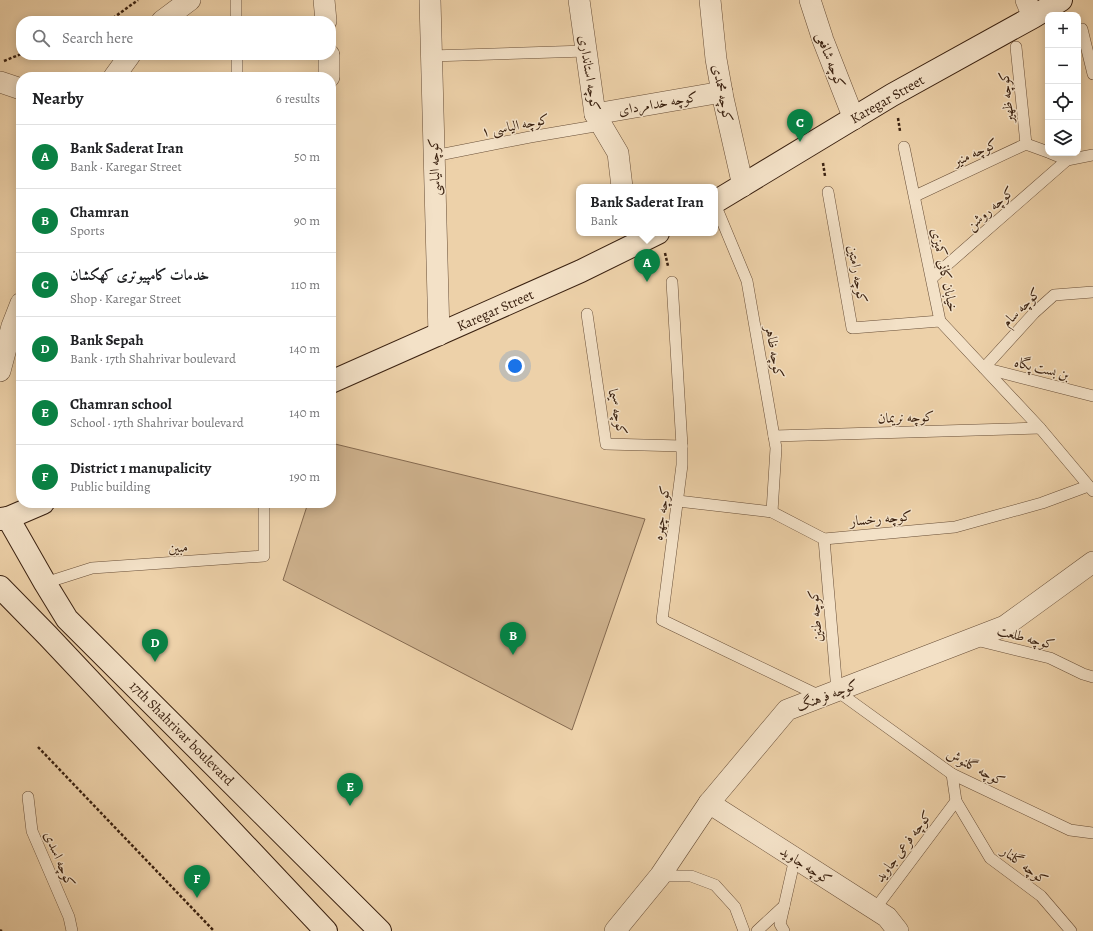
<!DOCTYPE html>
<meta charset="utf-8">
<style>
:root{--surface:#fff;--page:#f6f6f6;--text:#202124;--muted:#757577;--line:#e0e0e0;--accent:#0b8043}
body{margin:0;font-family:Alegreya,Amiri,serif;background:var(--page);color:var(--text)}
.controls{position:absolute;right:12px;top:12px;display:grid;overflow:hidden;border-radius:8px;box-shadow:0 2px 10px #0003}
.controls button{width:36px;height:36px;display:grid;place-items:center;padding:0;border:0;border-bottom:1px solid var(--line);background:var(--surface);color:var(--text);font:20px sans-serif}
.you{position:absolute;left:515px;top:366px;width:14px;height:14px;margin:-10px;border:3px solid #fff;border-radius:50%;background:#1a73e8;box-shadow:0 0 0 6px #1a73e833}
.badge{display:grid;place-items:center;width:26px;height:26px;border-radius:50%;background:var(--accent);color:#fff;font-size:13px;font-weight:700}
.pin{position:absolute;translate:-50% -33px;filter:drop-shadow(0 1px 2px #0008)}
.pin::after{content:'';position:absolute;top:21px;width:14px;height:12px;background:inherit;clip-path:polygon(0 0,100% 0,50% 100%)}
.popup{position:absolute;left:576px;top:184px;width:142px;height:52px;box-sizing:border-box;display:grid;place-content:center;border-radius:8px;background:var(--surface);filter:drop-shadow(0 1px 3px #0005);font-size:13px;white-space:nowrap;color:var(--muted)}
.popup b{font-size:15px;color:var(--text)}
.popup::after{content:'';position:absolute;left:50%;top:100%;margin-left:-8px;border:8px solid transparent;border-top-color:var(--surface)}
.list{margin:0;padding:0;list-style:none}
h2{display:flex;justify-content:space-between;align-items:center;height:52px;margin:0;padding:0 16px;font-size:17px}
h2 small{font-size:13px;font-weight:400;color:var(--muted)}
.list li{display:grid;grid-template-columns:26px 1fr auto;gap:12px;align-items:center;box-sizing:border-box;height:64px;padding:0 16px;border-top:1px solid var(--line)}
.list b{display:block;font-size:15px;white-space:nowrap}
.list p{margin:0;font-size:13px;white-space:nowrap;color:var(--muted)}
.list em{font-size:13px;font-style:normal;color:var(--muted)}
.icon{flex:none;width:22px;height:22px;fill:none;stroke:currentColor;stroke-width:2;stroke-linecap:round;stroke-linejoin:round}
.map{position:relative;flex:none;width:1093px;height:931px;overflow:hidden}
.search{position:absolute;background:var(--surface);box-shadow:0 2px 10px #0003;left:16px;top:16px;width:320px;height:44px;display:flex;align-items:center;gap:10px;box-sizing:border-box;padding:0 14px;border-radius:16px;color:var(--muted);font-size:15px}
.panel{position:absolute;background:var(--surface);box-shadow:0 2px 10px #0003;left:16px;top:72px;width:320px;height:436px;border-radius:16px}
.map>svg:first-child{display:block}
.green{fill:#cfb38f;stroke:#856a50}
.lines{fill:none;stroke-linecap:round;stroke-linejoin:round}
.lane-casing{stroke:#684e37;stroke-width:12}
.street-casing{stroke:#684e37;stroke-width:22}
.secondary-casing{stroke:#3b2211;stroke-width:24}
.path{stroke:#3b2211;stroke-width:2.5;stroke-dasharray:3 2;stroke-linecap:butt}
.lane{stroke:#f3e1c7;stroke-width:11}
.street{stroke:#f3e1c7;stroke-width:21}
.secondary{stroke:#f3e1c7;stroke-width:22}
.labels{text-anchor:middle;stroke-width:3;stroke-linejoin:round;paint-order:stroke}
.street-label{font-size:14px;fill:#3b2211;stroke:#f3e1c7}
</style>
<div class="map">
<svg width="1093" height="931" viewBox="0 0 1093 931">
<rect width="100%" height="100%" fill="#edd1a9"/>
<filter id="stains"><feTurbulence type="fractalNoise" baseFrequency=".005" numOctaves="4"/><feColorMatrix values="0 0 0 0 .2 0 0 0 0 .09 0 0 0 0 .02 0 0 0 .5 -.17"/></filter>
<radialGradient id="worn" r=".72"><stop offset=".6" stop-color="#630" stop-opacity="0"/><stop offset="1" stop-color="#630" stop-opacity=".3"/></radialGradient>
<path class="green" d="M331,443L645,519L572,730L283,580L308,503H331Z"/>
<g class="lines">
<defs>
<g id="lane">
<path d="M236,0V21"/>
<path d="M1082,29L1093,74"/>
<path d="M1016,47L1026,144"/>
<path d="M237,55V77"/>
<path d="M431,56L586,51"/>
<path d="M904,147L940,321L1040,428L1093,491"/>
<path d="M1050,153L1067,160L1093,155"/>
<path d="M434,156L530,137L601,125"/>
<path d="M828,192L852,328L940,321"/>
<path d="M915,196L1026,144L1048,152"/>
<path d="M715,204L747,281L776,448L772,512"/>
<path d="M932,278L1067,160"/>
<path d="M672,282L682,446V465L662,620L822,697"/>
<path d="M1093,292L1054,295L1034,313L984,368L1093,396"/>
<path d="M587,314L606,444L682,446"/>
<path d="M774,436L1040,428"/>
<path d="M678,501L772,512L824,539L955,527L1042,503L1088,486"/>
<path d="M824,539L837,691L952,774L1070,830L1093,833"/>
<path d="M45,583L92,568L264,556V503"/>
<path d="M976,640L1050,658L1083,674L1093,677"/>
<path d="M952,774L956,801L990,858L1041,896L1071,931"/>
<path d="M28,797L32,831L69,917L72,931"/>
<path d="M660,876H691L715,885L735,907L744,931"/>
<path d="M875,909L956,801"/>
<path d="M757,931L784,906"/>
<path d="M784,931L780,924L795,858"/>
</g>
<g id="street">
<path d="M324,0L326,21"/>
<path d="M430,0L439,335"/>
<path d="M579,0L595,114L618,153L622,187"/>
<path d="M710,0L716,59L723,98L743,186"/>
<path d="M810,0L823,40L854,119"/>
<path d="M1026,0L1033,17"/>
<path d="M162,21L190,0"/>
<path d="M329,55V77"/>
<path d="M114,77L130,55"/>
<path d="M0,82L21,89"/>
<path d="M595,114L722,92"/>
<path d="M0,371L12,326L21,303"/>
<path d="M709,803L887,917L898,931"/>
<path d="M615,931L660,876L709,803L787,710L1005,626L1093,562"/>
</g>
<g id="secondary">
<path d="M715,202L892,95L1033,17L1061,0"/>
<path d="M331,382L581,271L658,233"/>
<path d="M8,518L45,583L67,619L380,931"/>
<path d="M0,519L8,518L43,503"/>
<path d="M0,587L48,636L326,931"/>
</g>
</defs>
<use href="#lane" class="lane-casing"/>
<use href="#street" class="street-casing"/>
<use href="#secondary" class="secondary-casing"/>
<g class="path">
<path d="M109,21L138,0"/>
<path d="M4,61L21,54"/>
<path d="M898,118L900,131"/>
<path d="M823,163L825,176"/>
<path d="M665,253L668,266"/>
<path d="M38,747L214,931"/>
<path d="M0,930L2,931"/>
</g>
<use href="#lane" class="lane"/>
<use href="#street" class="street"/>
<use href="#secondary" class="secondary"/>
</g>
<g class="labels">
<g class="street-label">
<text transform="translate(831 60) rotate(69)" y="5">کوچه شافعی</text>
<text transform="translate(590 73) rotate(81)" y="5">کوچه استانداری</text>
<text transform="translate(723 93) rotate(79)" y="5">کوچه محمدی</text>
<text transform="translate(1006 97) rotate(-96)" y="5">کوچه ظهیر</text>
<text transform="translate(887 99) rotate(-30)" y="5">Karegar Street</text>
<text transform="translate(658 103) rotate(-10)" y="5">کوچه خدامردای</text>
<text transform="translate(515 125) rotate(-11)" y="5">کوچه الیاسی ۱</text>
<text transform="translate(975 152) rotate(-25)" y="5">کوچه منیر</text>
<text transform="translate(434 167) rotate(-92)" y="5">کوچه الیاسی</text>
<text transform="translate(990 208) rotate(-41)" y="5">کوچه روشن</text>
<text transform="translate(945 270) rotate(78)" y="5">خیابان کانی کمیزی</text>
<text transform="translate(858 274) rotate(80)" y="5">کوچه رامتین</text>
<text transform="translate(1021 307) rotate(-45)" y="5">کوچه سام</text>
<text transform="translate(495 310) rotate(-24)" y="5">Karegar Street</text>
<text transform="translate(775 352) rotate(80)" y="5">کوچه ظاهر</text>
<text transform="translate(1042 368) rotate(14)" y="5">بن بست پگاه</text>
<text transform="translate(618 412) rotate(78)" y="5">کوچه سیما</text>
<text transform="translate(906 417) rotate(-2)" y="5">کوچه نریمان</text>
<text transform="translate(661 513) rotate(-82)" y="5">کوچه چهره</text>
<text transform="translate(881 518) rotate(-5)" y="5">کوچه رخسار</text>
<text transform="translate(178 547) rotate(-4)" y="5">مبین</text>
<text transform="translate(815 616) rotate(-95)" y="5">کوچه طنین</text>
<text transform="translate(1026 637) rotate(15)" y="5">کوچه طلعت</text>
<text transform="translate(827 695) rotate(-21)" y="5">کوچه فرهنگ</text>
<text transform="translate(182 733) rotate(45)" y="5">17th Shahrivar boulevard</text>
<text transform="translate(976 767) rotate(28)" y="5">کوچه گلنوش</text>
<text transform="translate(903 846) rotate(-53)" y="5">کوچه فرعی جاوید</text>
<text transform="translate(60 859) rotate(67)" y="5">کوچه اسدی</text>
<text transform="translate(806 865) rotate(33)" y="5">کوچه جاوید</text>
<text transform="translate(1025 865) rotate(37)" y="5">کوچه گلنار</text>
</g>
</g>
<rect width="100%" height="100%" filter="url(#stains)"/>
<rect width="100%" height="100%" fill="url(#worn)"/>
</svg>
<div class="controls">
<button>+</button>
<button>−</button>
<button><svg class="icon" aria-label="locate" viewBox="0 0 24 24"><circle cx="12" cy="12" r="6"/><path d="M12 2v4M12 18v4M2 12h4M18 12h4"/></svg></button>
<button><svg class="icon" aria-label="layers" viewBox="0 0 24 24"><path d="M12 4l9 5-9 5-9-5zM3 14l9 5 9-5"/></svg></button>
</div>
<div class="you"></div>
<div class="pin badge" style="left:647px;top:282px">A</div>
<div class="popup"><b>Bank Saderat Iran</b>Bank</div>
<div class="pin badge" style="left:513px;top:655px">B</div>
<div class="pin badge" style="left:800px;top:142px">C</div>
<div class="pin badge" style="left:155px;top:662px">D</div>
<div class="pin badge" style="left:350px;top:806px">E</div>
<div class="pin badge" style="left:197px;top:898px">F</div>
<div class="search"><svg class="icon" aria-label="search" viewBox="0 0 24 24"><circle cx="10" cy="10" r="6"/><path d="M15 15l6 6"/></svg>Search here</div>
<section class="panel">
<h2>Nearby<small>6 results</small></h2>
<ul class="list">
<li><span class="badge">A</span><div><b>Bank Saderat Iran</b><p>Bank · Karegar Street</p></div><em>50 m</em></li>
<li><span class="badge">B</span><div><b>Chamran</b><p>Sports</p></div><em>90 m</em></li>
<li><span class="badge">C</span><div><b>خدمات کامپیوتری کهکشان</b><p>Shop · Karegar Street</p></div><em>110 m</em></li>
<li><span class="badge">D</span><div><b>Bank Sepah</b><p>Bank · 17th Shahrivar boulevard</p></div><em>140 m</em></li>
<li><span class="badge">E</span><div><b>Chamran school</b><p>School · 17th Shahrivar boulevard</p></div><em>140 m</em></li>
<li><span class="badge">F</span><div><b>District 1 manupalicity</b><p>Public building</p></div><em>190 m</em></li>
</ul>
</section>
</div>
